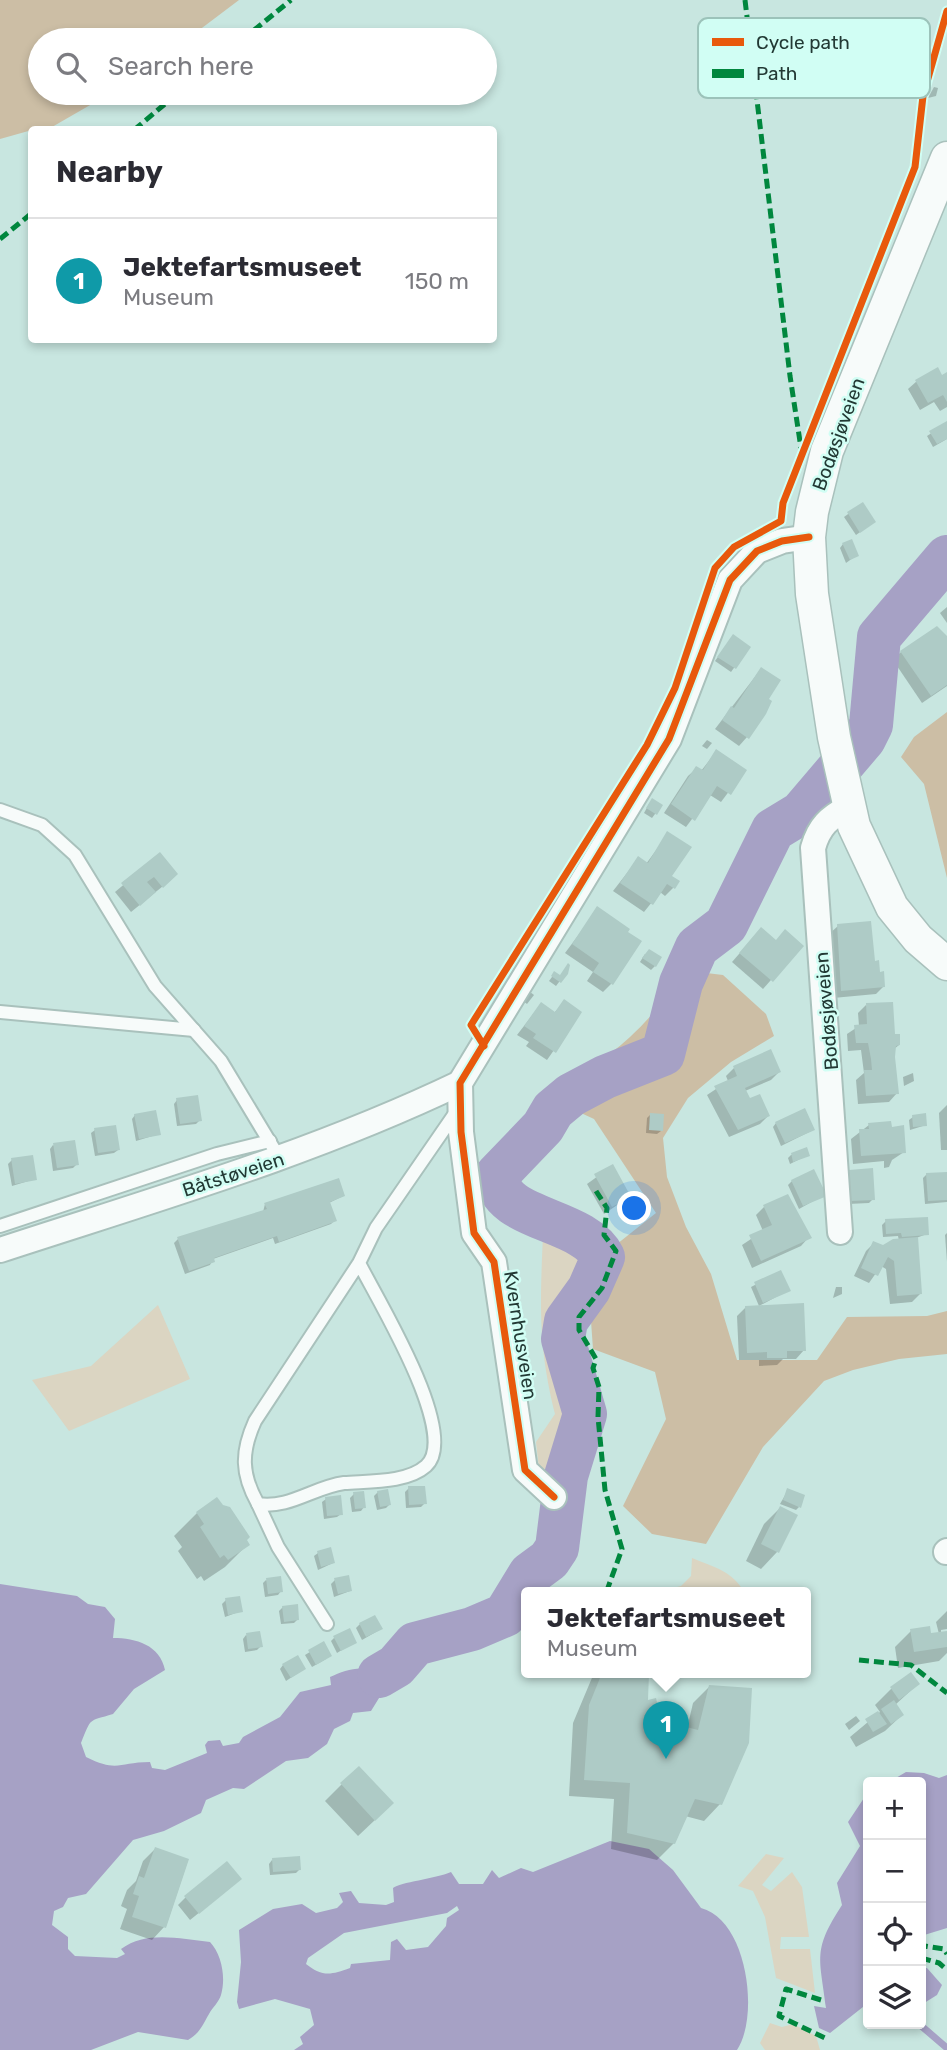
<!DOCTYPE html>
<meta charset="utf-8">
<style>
:root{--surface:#fff;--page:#f2f2f3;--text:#2b2b33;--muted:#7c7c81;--line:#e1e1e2;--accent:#1a73e8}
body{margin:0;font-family:Rubik,sans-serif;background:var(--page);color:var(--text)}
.controls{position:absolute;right:21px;bottom:21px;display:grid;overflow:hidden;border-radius:7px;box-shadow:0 4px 10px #0003}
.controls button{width:63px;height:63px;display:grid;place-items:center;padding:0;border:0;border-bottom:2px solid var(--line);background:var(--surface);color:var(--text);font:35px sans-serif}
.you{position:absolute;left:635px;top:1209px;width:24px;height:24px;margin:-18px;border:5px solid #fff;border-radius:50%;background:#1a73e8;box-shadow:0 0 0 10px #1a73e833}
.badge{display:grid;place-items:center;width:46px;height:46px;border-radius:50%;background:var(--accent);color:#fff;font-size:23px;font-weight:700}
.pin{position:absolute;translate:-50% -58px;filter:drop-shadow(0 2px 4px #0008)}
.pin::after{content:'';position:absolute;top:37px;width:24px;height:21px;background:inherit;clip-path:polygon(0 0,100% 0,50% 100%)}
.popup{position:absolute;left:521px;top:1587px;width:290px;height:91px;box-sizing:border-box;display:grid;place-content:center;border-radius:7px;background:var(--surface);filter:drop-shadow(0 2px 5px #0005);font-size:23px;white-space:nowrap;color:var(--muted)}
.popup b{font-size:26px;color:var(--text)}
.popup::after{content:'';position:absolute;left:50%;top:100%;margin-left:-14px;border:14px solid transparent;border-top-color:var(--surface)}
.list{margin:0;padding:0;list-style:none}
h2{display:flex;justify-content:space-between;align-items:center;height:91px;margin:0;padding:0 28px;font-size:30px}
h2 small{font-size:23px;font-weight:400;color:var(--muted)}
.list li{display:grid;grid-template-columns:46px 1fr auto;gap:21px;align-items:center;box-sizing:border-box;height:126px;padding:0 28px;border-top:2px solid var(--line)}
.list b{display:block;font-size:26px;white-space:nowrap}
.list p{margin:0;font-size:23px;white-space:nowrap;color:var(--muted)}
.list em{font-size:23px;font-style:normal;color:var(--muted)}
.icon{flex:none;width:38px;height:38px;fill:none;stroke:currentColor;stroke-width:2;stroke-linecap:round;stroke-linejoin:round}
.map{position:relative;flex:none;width:947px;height:2050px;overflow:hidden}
.search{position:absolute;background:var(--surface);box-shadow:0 4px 10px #0003;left:28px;top:28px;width:469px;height:77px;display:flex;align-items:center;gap:18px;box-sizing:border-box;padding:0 24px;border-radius:38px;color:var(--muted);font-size:26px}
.panel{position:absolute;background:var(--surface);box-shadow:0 4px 10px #0003;left:28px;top:126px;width:469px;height:217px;border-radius:7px}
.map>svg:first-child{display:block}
.green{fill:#dbd5c2}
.forest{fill:#ccbea5}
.water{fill:#a6a1c5;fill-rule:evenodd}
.shadow{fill:#0003}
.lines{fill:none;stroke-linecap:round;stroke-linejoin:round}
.stream{stroke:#a6a1c5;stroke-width:7}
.river{stroke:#a6a1c5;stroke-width:44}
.building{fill:#aecbc6}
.service-casing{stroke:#a9c1bc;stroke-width:16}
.minor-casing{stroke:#a9c1bc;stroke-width:28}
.tertiary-casing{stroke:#a9c1bc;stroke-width:35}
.service{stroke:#f7fbfa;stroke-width:12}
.minor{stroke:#f7fbfa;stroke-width:24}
.tertiary{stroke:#f7fbfa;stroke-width:32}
.quiet{stroke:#00873e;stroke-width:5;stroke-dasharray:10 5;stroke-linecap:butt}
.cycleway-casing{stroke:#d1fef4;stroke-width:11}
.cycleway{stroke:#e8590c;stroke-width:7}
.labels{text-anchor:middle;stroke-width:5;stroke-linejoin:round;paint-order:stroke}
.street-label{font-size:19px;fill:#223934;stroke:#d1fef4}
.key{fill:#d1fef4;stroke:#9cc3ba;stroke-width:2}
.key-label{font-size:19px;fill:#223934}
</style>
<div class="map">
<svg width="947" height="2050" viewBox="0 0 947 2050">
<rect width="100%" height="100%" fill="#c8e6e0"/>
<g class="green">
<path d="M548,1222L595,1250L599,1256L589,1278L562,1313L560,1346L567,1390L581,1415L559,1490L539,1469L536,1442L555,1414C538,1346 540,1304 543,1235Z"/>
<path d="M158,1305L190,1379L69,1431L32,1380L91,1366Z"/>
<path d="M692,1558C716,1568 731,1570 745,1593H653L681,1586L691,1576Z"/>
<path d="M766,1854L784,1858L762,1885L771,1891L792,1872L802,1887L809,1937H781L780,1949H810L815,1993L776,1978L765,1917L753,1891L738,1886Z"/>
<path d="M770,2023L782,2027L793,2024L816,2036L820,2050H765L760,2043Z"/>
</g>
<g class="forest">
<path d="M0,0H239L186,40H40V93H111L52,127L32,130L0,139Z"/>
<path d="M947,712V878L924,784L901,757L914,737Z"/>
<path d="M698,972L723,975L766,1014L774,1036L731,1062L688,1098L663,1138L667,1177L686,1227L711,1274L737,1360H817L847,1317L927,1316L947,1311V1354L899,1359L853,1370L824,1381L763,1447L706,1544L652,1534L623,1506L666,1419L655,1372L593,1349L591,1321L613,1280L612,1248L656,1213L594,1119L544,1096C574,1078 605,1060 630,1037C654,1015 671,989 698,972Z"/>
</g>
<g class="water">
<path d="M0,1584L77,1596L88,1604L105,1607L115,1619L113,1638C136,1638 160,1645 165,1670L134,1689L113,1714C88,1722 92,1716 81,1743L86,1757C118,1773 119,1762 150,1762L152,1768L165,1770L207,1753L205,1745L208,1741L220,1740L223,1746L239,1743L243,1737L280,1717L300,1692L331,1685L330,1677C351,1667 379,1660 384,1690L371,1711L353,1713L350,1721L334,1729L327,1744L308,1758L286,1761L244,1789L233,1788L206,1800L201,1813L164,1831L133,1840L86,1894L68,1898L63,1907L54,1911L52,1925L68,1937V1949L75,1956L117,1958L125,1954L121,1949C147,1930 180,1939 210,1942C222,1955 226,1978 221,1995C219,2002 212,2008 209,2014C202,2026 200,2033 188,2040L138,2032L91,2050H0Z"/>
<path d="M906,1772L924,1773L939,1778L947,1775V1928L921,1936V1782H889Z"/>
<path d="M868,1792V2003L830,2033L819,2028L814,2006L826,2008C820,1957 812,1951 842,1905L837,1883L860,1846L848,1822Z"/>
<path d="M610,1841L649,1849L673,1870L701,1908C747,1920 760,2015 737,2050H294L303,2044L300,2037L314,2025L310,2009L275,1999L239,2009L237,2002L241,1962L239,1930L273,1909L302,1904L316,1913L337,1908L343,1902L339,1893L351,1891L359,1903L386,1905L394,1902L393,1888C400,1882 435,1879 451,1872L459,1884H483L492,1870L499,1878L521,1868L533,1872ZM457,1906L459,1910L447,1918L446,1926L428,1947L406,1950L397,1939L391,1942L390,1960L351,1964L350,1968C331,1975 322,1977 306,1964L308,1958L344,1933L447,1913Z"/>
<path d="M921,1967L927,1968L942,1985L937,1995L921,2005Z"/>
</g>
<g class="shadow">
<path d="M934,87L938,88L936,96L928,98Z"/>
<path d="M947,374V407L940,411L934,402L920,410L908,389L917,381Z"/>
<path d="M947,423V439L933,447L927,436Z"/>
<path d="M862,504L870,525L856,535L844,517Z"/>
<path d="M843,544L857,555L846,563L840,548Z"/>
<path d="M947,607V623L940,613Z"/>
<path d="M947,638V686L922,703L893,660L901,652Z"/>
<path d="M730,640L749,647L731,672L715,661Z"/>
<path d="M761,669L747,737L739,746L715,729Z"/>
<path d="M707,740L712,743L707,749L702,746Z"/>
<path d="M716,752L745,770L721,802L710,795L686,827L664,813L688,776L697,768L701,771Z"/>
<path d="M649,804L661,806L652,818L644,813Z"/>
<path d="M668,834L673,888L665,896L660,892L644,912L613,891L638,859L646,864Z"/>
<path d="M159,855L168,882L131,912L115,892Z"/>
<path d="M598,909L611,984L603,992L587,981L593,972L565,953Z"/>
<path d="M838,926L873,963L884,986L876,994L833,998L829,934Z"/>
<path d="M753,938L801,946L763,989L732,962Z"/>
<path d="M645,954L655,966L651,970L640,962Z"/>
<path d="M555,973L559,976L565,974L556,986L549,981Z"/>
<path d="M530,992L534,995L527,1004L523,1001Z"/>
<path d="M564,1002L580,1013L547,1060L526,1046L529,1042L517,1035L541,1004L554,1013Z"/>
<path d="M866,1005L899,1045L894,1049L897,1093L889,1102L858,1104L856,1080L864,1073L861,1050L848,1051L847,1034L859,1026L858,1013Z"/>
<path d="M734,1068L779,1072L771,1080L745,1091L749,1100L768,1116L760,1124L729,1137L707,1095L728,1081L726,1076Z"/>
<path d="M913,1073L914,1081L904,1086L903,1077Z"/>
<path d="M177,1100L200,1120L196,1124L177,1126L174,1104Z"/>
<path d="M947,1105V1150H941L939,1113Z"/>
<path d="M651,1114L661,1131L657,1134L646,1133L647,1118Z"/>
<path d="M135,1115L159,1134L136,1141L132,1119Z"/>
<path d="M913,1117L926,1125L910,1130L909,1120Z"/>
<path d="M776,1123L813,1130L781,1146L773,1127Z"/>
<path d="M869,1125L904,1152L892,1160L889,1167L884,1168V1161L853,1164L851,1139Z"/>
<path d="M95,1130L118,1150L114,1153L95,1156L91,1133Z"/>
<path d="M53,1145L77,1164L73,1168L53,1171L50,1149Z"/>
<path d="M791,1155H808L790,1164L788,1158Z"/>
<path d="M12,1160L35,1179L12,1186L8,1164Z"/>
<path d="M612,1166L629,1197L604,1214L587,1184Z"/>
<path d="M850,1172L873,1199L869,1203L848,1204L846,1175Z"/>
<path d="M947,1173V1202L925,1204L923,1178L927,1174Z"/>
<path d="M792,1181L824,1195L799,1209L788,1185Z"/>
<path d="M343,1196L329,1203L335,1220L331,1224L275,1244L273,1238L213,1259L210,1265L185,1274L174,1243L178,1239L263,1212L265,1204Z"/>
<path d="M787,1196L809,1237L801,1246L752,1268L742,1245L763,1231L756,1215L764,1207Z"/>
<path d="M886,1221L927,1234L916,1238L920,1294L912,1302L890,1304L886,1269L881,1266L869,1283L854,1276L866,1251L874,1243L883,1247L899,1241L898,1236L883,1237L882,1225Z"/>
<path d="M947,1233V1262L945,1235Z"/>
<path d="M780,1272L789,1290L759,1306L751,1287Z"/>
<path d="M836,1287H842V1294L833,1298Z"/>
<path d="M746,1307L804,1350L796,1359H783L777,1365L759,1366V1360H739L737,1316Z"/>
<path d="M588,1357L590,1365L579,1371L577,1364Z"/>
<path d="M409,1488L425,1503L421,1507L406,1508L405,1492Z"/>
<path d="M788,1490L799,1507L796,1510L780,1504Z"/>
<path d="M378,1492L389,1505L386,1508L377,1510L374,1496Z"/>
<path d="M354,1494L364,1507L361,1511L352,1512L350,1498Z"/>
<path d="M326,1499L341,1514L337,1517L324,1519L322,1502Z"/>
<path d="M780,1508L796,1516L777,1552L761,1569L746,1561L764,1524Z"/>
<path d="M197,1513L248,1544L225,1567L204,1581L201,1576L197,1579L178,1551L182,1547L174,1536Z"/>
<path d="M318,1553L333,1563L318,1570L314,1556Z"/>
<path d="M266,1580L281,1591L278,1595L265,1597L263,1583Z"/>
<path d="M335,1580L350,1591L334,1597L331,1584Z"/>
<path d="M226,1600L241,1611L225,1617L222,1604Z"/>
<path d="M283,1607L297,1620L294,1623L281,1624L279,1611Z"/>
<path d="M947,1611V1629L941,1630V1633L947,1632V1653L939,1661L898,1668L895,1647L911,1631L939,1634L936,1622Z"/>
<path d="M360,1624L381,1629L362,1640L356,1628Z"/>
<path d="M246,1635L261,1646L257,1650L245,1652L243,1639Z"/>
<path d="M334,1638L355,1642L337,1653L331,1641Z"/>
<path d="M323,1644L326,1659L312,1667L305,1655Z"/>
<path d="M283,1665L304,1669L286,1681L280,1669Z"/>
<path d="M594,1673H647L646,1702L656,1707L645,1719L687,1729L693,1703L709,1687L720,1804L704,1821L685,1816L674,1843L657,1860L611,1849L614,1799L569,1796L573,1723Z"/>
<path d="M918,1684L895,1705L902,1715L885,1731L856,1747L850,1737L880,1712L875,1705L891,1689Z"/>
<path d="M856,1716L860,1721L849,1730L845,1724Z"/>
<path d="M342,1784L376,1819L358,1836L325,1801Z"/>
<path d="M155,1849L164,1927L152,1940L120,1929L127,1909L121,1906L127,1890L136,1881L143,1861Z"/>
<path d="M272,1860L300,1869L296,1873L270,1875L269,1864Z"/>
<path d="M231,1887L190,1920L178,1905L186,1897Z"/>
</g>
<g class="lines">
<path class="stream" d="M919,2024L947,2048"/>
<path class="river" d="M379,1676L396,1666L415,1644L472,1629L505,1615L530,1574L549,1560L557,1548L566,1476L585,1414L563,1339L566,1321L589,1289L603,1257C583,1217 497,1221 497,1175L543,1127L553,1110L571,1095L605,1077L663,1054L681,983L697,947L726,925L773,830L801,813L864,739L871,725L879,637L947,557"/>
</g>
<g class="building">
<path d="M938,367L942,375L947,372V402L943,395L928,403L915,380Z"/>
<path d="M947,421V439L937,444L929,431Z"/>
<path d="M863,502L876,522L860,533L847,512Z"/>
<path d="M852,539L859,556L850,560L842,543Z"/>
<path d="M937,626L947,636V685L931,696L900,651Z"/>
<path d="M733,634L751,647L736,669L717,657Z"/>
<path d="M761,667L781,680L769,699L772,701L766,714L749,739L722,720L731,706L734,708Z"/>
<path d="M716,749L747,770L731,795L717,786L695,821L671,804L696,766L703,770Z"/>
<path d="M652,798L663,805L657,815L646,808Z"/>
<path d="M667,831L692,847L672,876L680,881L675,889L667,884L653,905L620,883L638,856L648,863Z"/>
<path d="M160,852L178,874L163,888L154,877L147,882L156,892L140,906L121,883Z"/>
<path d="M597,906L630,929L628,932L642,941L613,985L593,972L599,963L572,944Z"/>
<path d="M871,921L875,961L879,960L880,972L884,971L885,987L841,991L837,924Z"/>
<path d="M761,927L776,940L785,929L804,946L773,982L739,953Z"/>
<path d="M649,949L662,957L656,967L642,958Z"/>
<path d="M568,963L570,965L568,974L561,983L551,976L554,971L560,975Z"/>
<path d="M564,999L582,1012L556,1053L533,1038L536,1034L524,1026L541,1002L555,1012Z"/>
<path d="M893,1002L895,1034H900V1045L896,1046L895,1057L899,1094L866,1096L864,1070H872L871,1059L868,1043H856L854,1025L867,1024L866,1003Z"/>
<path d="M771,1049L781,1072L745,1088L750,1098L760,1094L770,1116L738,1130L714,1086L737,1076L733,1066Z"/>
<path d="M198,1095L202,1121L180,1124L176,1098Z"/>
<path d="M805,1108L815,1130L785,1143L775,1122Z"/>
<path d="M156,1110L161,1135L139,1139L134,1114Z"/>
<path d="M650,1113L664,1114L663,1131L649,1130Z"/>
<path d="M926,1113L927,1126L913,1127L912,1115Z"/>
<path d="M891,1121L892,1127L904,1125L906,1153L861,1156L859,1129H869L868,1123Z"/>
<path d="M116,1125L120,1150L98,1153L94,1128Z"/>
<path d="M75,1140L79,1165L57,1168L53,1143Z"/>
<path d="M807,1147L810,1156L793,1162L791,1153Z"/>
<path d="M33,1155L37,1180L15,1184L11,1158Z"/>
<path d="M613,1164L631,1197L612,1207L594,1174Z"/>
<path d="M873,1168L875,1200L851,1201L849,1170Z"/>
<path d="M814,1169L827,1196L803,1206L791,1180Z"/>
<path d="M947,1172V1200L928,1201L926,1173Z"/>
<path d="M339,1178L345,1196L330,1202L337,1221L279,1242L277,1236L214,1258L215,1262L189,1271L177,1237L267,1209L264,1203Z"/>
<path d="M788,1194L812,1238L761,1261L749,1235L772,1225L763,1205Z"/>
<path d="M928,1217L929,1235L902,1237L901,1233L886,1234L885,1219Z"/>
<path d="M918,1237L922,1294L897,1296L894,1261L888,1257L878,1276L861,1268L873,1241L883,1245L893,1239Z"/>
<path d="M781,1270L791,1291L763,1303L754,1282Z"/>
<path d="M804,1303L806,1351H787V1358H767V1352L747,1353L745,1306Z"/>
<path d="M408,1486H425L427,1504L409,1505Z"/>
<path d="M787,1488L805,1495L801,1508L783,1500Z"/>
<path d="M388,1489L391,1505L380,1507L377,1491Z"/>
<path d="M364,1491L366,1508L355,1509L353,1492Z"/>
<path d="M341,1495L343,1515L327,1516L325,1497Z"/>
<path d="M217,1497L223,1505L230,1507L250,1537L247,1540L250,1545L228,1560L224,1555L220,1558L200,1527L204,1524L196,1512Z"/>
<path d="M780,1506L798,1515L779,1553L761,1544Z"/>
<path d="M331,1547L335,1563L321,1567L317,1551Z"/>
<path d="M349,1575L352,1591L338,1594L334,1578Z"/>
<path d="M281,1576L283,1592L268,1594L266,1578Z"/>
<path d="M240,1596L243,1612L228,1615L225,1598Z"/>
<path d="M298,1604L299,1620L284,1622L282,1606Z"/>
<path d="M375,1615L383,1629L366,1637L359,1623Z"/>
<path d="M930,1626L931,1633L947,1631V1647L914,1652L910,1629Z"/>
<path d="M350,1628L357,1643L341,1651L333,1636Z"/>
<path d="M260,1631L263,1647L248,1649L246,1633Z"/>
<path d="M324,1641L332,1656L316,1665L308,1650Z"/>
<path d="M298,1655L306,1669L291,1678L282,1664Z"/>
<path d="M911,1672L920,1684L899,1700L890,1687Z"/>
<path d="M602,1673H649L648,1700L656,1698L658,1707L647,1712V1717L698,1730L709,1685L752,1688L749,1743L722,1805L695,1799L675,1844L627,1833L630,1783L584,1780L589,1705Z"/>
<path d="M894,1700L904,1715L891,1724L881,1709Z"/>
<path d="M878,1711L887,1724L873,1732L865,1719Z"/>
<path d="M359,1766L394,1803L375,1821L340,1783Z"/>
<path d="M155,1847L189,1859L166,1928L132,1917L139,1896L133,1894L139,1876L144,1878Z"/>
<path d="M300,1856L301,1870L273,1872L272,1858Z"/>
<path d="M227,1861L242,1879L199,1914L184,1896Z"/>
</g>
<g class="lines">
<defs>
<g id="service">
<path d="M0,810L42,825L75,855L155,986L221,1061L280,1159"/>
<path d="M0,1012L194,1030"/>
<path d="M0,1226L217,1154L270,1141"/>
<path d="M359,1263C377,1299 461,1435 426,1466C407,1483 369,1481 344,1483C314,1487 289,1509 258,1504C241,1474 241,1452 255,1421L359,1263L376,1228L456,1112"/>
<path d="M258,1504L278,1547L327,1624"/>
</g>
<g id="minor">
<path d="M840,1232L813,848C819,826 829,818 848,807"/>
<path d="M0,1250C156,1199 312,1154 460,1083"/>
<path d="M554,1497L525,1470L494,1262L474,1233L461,1132L460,1083L669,739L730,580L757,551L782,541L809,537"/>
<path d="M946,1552L947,1551"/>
</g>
<path id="tertiary" d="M947,158L827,451L812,512L809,537L812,594L834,737L854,826L892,907L918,939L947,964"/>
</defs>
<use href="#service" class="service-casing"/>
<use href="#minor" class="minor-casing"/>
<use href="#tertiary" class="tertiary-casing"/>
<use href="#service" class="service"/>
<use href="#minor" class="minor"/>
<use href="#tertiary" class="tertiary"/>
<g class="quiet">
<path d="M745,0L790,376L801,448"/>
<path d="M242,40L291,0"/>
<path d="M134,130L178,93"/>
<path d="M0,239L32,213"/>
<path d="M596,1191L607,1208L604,1235L616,1251L602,1288L579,1317V1330L596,1359L593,1368L599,1387L598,1417L605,1490L622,1549L606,1593"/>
<path d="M859,1660L911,1665L947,1693"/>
<path d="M921,1952L925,1946L944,1949L947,1954"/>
<path d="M921,1958L939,1963L947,1970"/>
<path d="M821,2000L786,1989L779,2016L825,2038"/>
</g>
<defs>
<g id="cycleway">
<path d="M484,1046L471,1025L647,745L675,688L715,568L734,547L781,521L783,503L915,167L923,96L947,11"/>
<path d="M554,1497L525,1470L494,1262L474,1233L461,1132L460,1083L669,739L730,580L757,551L782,541L809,537"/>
</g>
</defs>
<use href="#cycleway" class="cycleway-casing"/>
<use href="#cycleway" class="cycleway"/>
</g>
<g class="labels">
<g class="street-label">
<text transform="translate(838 434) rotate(-70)" y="7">Bodøsjøveien</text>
<text transform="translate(826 1011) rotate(-95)" y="7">Bodøsjøveien</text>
<text transform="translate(233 1174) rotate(-18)" y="7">Båtstøveien</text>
<text transform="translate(521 1335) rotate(81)" y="7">Kvernhusveien</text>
</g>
</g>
<rect x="698" y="18" width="232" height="80" rx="10" class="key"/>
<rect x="712" y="38" width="32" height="8" fill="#e8590c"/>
<rect x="712" y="69" width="32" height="9" fill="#00873e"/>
<g class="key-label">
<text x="756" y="49">Cycle path</text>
<text x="756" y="80">Path</text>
</g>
</svg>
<div class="controls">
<button>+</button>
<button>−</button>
<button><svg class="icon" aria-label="locate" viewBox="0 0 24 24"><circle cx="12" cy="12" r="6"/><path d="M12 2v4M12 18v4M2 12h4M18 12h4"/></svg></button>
<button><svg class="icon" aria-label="layers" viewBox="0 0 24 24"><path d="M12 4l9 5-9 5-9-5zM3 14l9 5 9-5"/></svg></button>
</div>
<div class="you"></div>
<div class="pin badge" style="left:666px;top:1759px;background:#0f9aa8">1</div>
<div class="popup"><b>Jektefartsmuseet</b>Museum</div>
<div class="search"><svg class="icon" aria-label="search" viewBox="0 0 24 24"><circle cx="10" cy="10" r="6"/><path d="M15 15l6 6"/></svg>Search here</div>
<section class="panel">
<h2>Nearby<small></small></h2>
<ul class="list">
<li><span class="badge" style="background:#0f9aa8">1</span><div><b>Jektefartsmuseet</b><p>Museum</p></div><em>150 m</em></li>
</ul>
</section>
</div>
